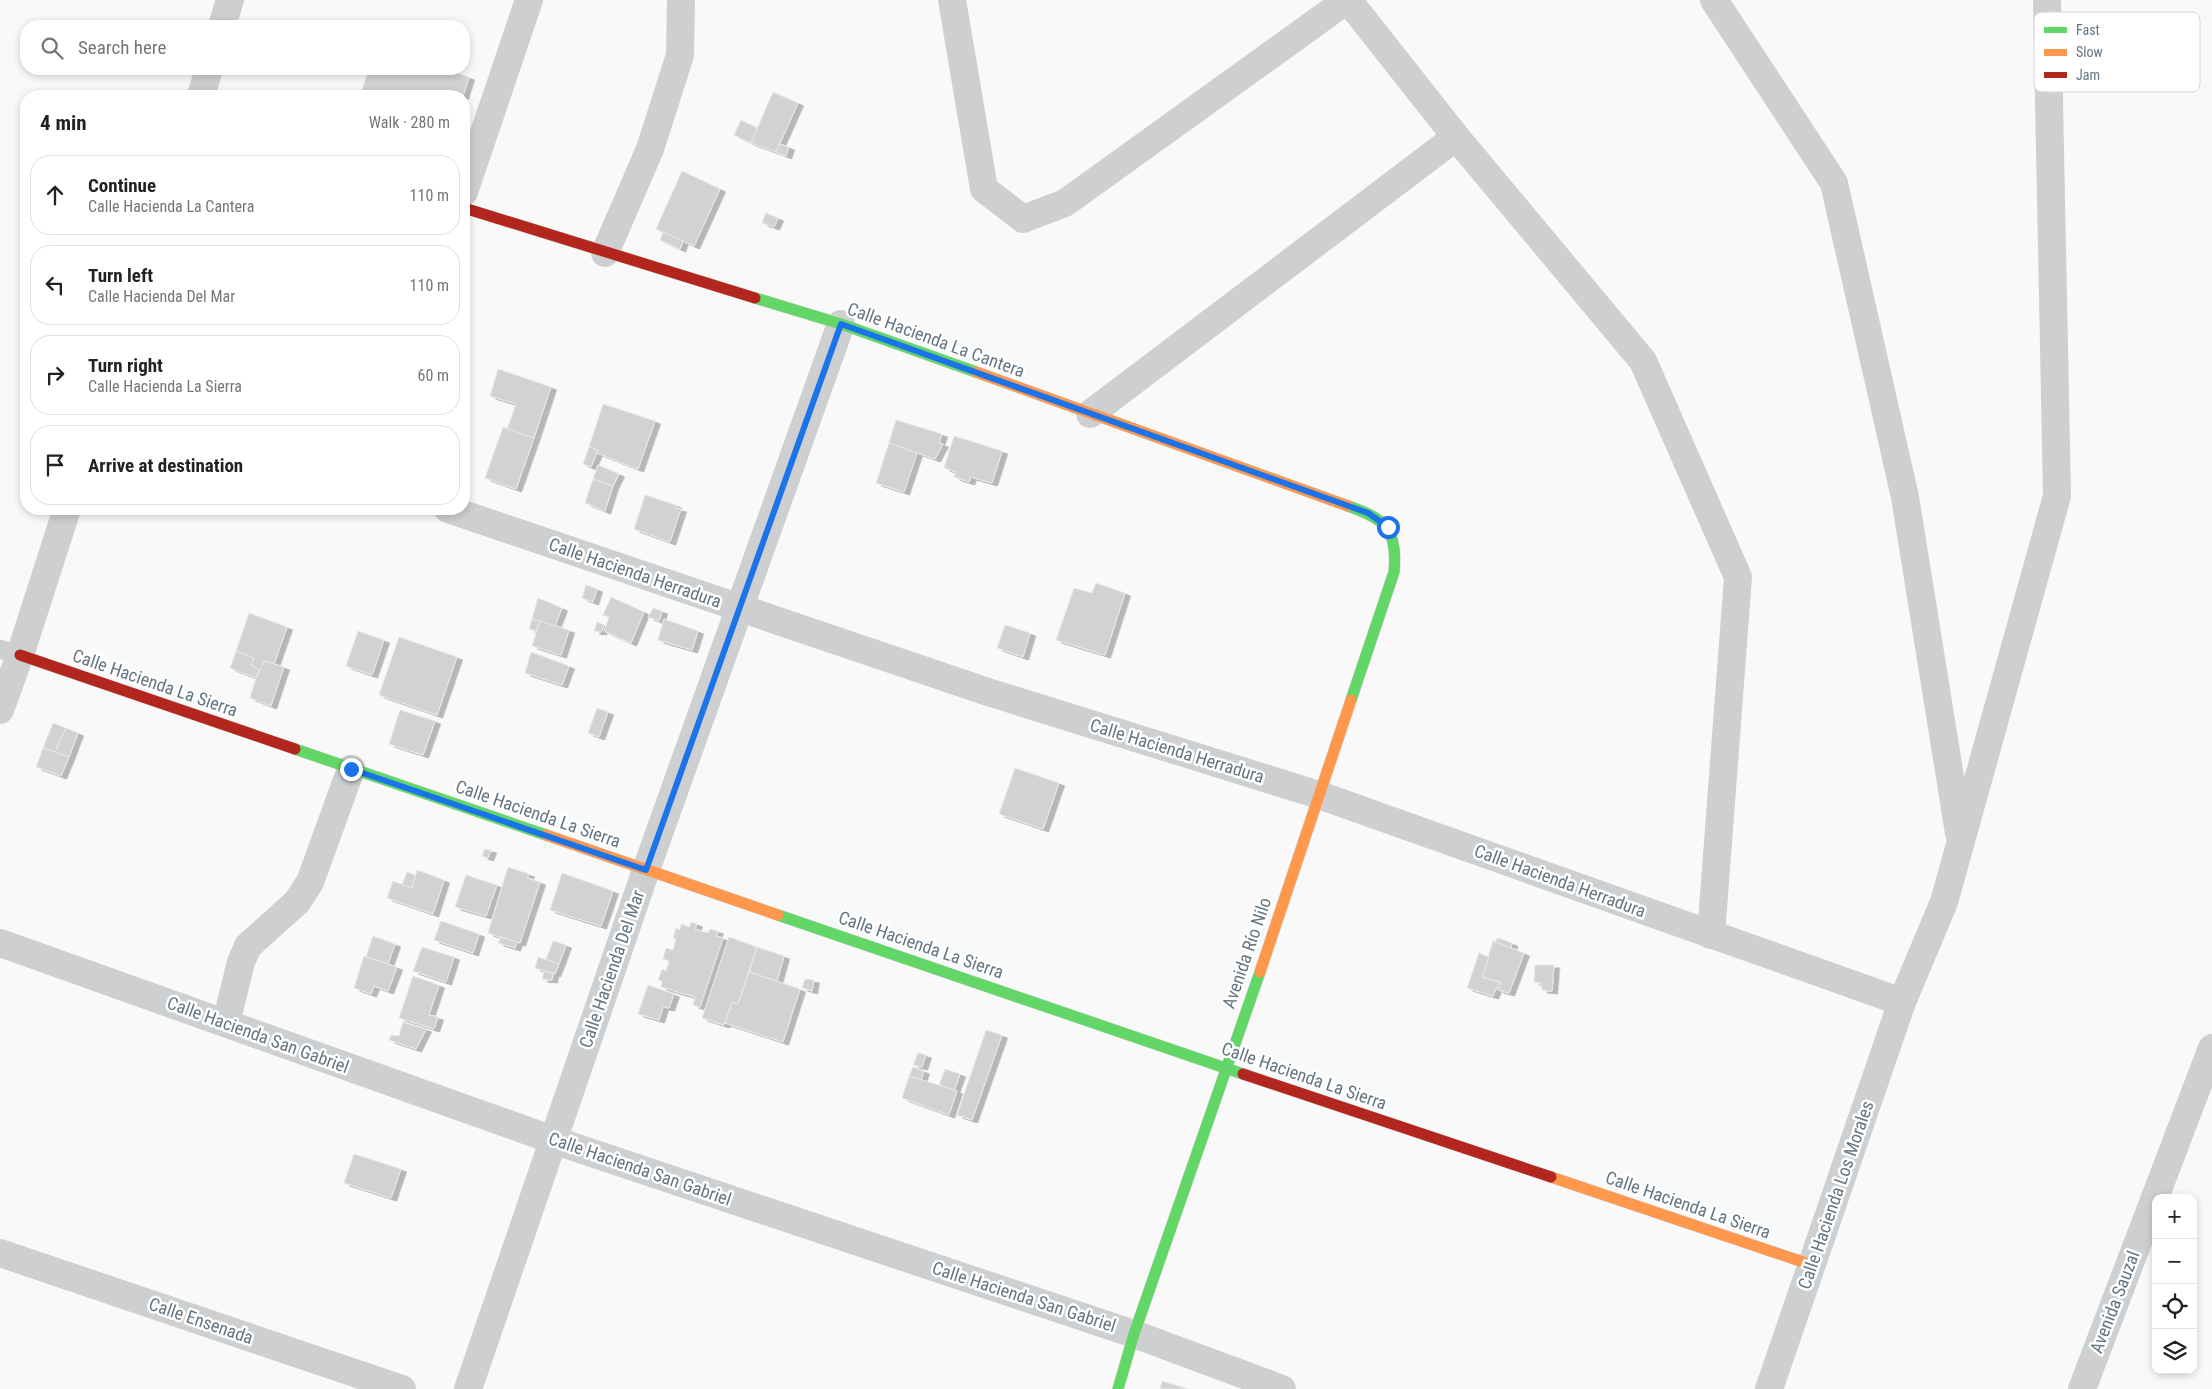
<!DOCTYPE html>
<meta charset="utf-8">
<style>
:root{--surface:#fff;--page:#f2f2f2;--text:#222;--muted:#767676;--line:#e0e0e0}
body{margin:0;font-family:"Roboto Condensed",sans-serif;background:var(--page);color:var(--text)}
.controls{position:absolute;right:15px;bottom:15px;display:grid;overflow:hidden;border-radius:10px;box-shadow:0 2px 8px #0003}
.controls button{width:45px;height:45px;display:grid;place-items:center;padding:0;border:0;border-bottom:1px solid var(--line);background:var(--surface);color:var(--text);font:25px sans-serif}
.stop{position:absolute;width:15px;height:15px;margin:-11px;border:4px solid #1a73e8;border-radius:50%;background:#fff}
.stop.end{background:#1a73e8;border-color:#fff;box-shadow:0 1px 5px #0008}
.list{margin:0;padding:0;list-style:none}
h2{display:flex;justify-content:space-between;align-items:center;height:65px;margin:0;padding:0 20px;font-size:21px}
h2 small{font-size:16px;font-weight:400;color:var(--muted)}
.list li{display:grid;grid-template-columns:32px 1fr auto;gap:15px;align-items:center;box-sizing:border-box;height:80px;margin:0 10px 10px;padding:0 10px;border:1px solid var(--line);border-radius:20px}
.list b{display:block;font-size:19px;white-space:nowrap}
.list p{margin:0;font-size:16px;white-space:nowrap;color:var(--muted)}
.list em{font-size:16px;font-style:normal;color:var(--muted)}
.icon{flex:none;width:28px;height:28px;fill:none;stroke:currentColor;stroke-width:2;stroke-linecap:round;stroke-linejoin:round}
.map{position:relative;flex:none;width:2212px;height:1389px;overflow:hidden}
.search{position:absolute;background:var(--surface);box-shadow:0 2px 8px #0003;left:20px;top:20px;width:450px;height:55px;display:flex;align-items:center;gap:12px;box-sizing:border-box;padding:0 18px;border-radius:20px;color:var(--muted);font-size:19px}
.panel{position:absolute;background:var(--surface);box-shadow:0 2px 8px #0003;left:20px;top:90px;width:450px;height:425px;border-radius:20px}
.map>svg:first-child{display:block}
.building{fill:#d0d2d3;stroke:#e8e8e8;filter:url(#shadow)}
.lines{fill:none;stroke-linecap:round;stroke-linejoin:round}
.fast-casing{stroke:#d5d6d7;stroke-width:12}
.slow-casing{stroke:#d5d6d7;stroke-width:12}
.jam-casing{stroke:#d5d6d7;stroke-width:12}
.lane{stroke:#cecfd0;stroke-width:19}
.street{stroke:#cecfd0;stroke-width:28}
.fast{stroke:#63d668;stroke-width:11}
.slow{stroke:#ff974d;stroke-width:11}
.jam{stroke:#b3261e;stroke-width:11}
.route{stroke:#1a73e8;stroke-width:6}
.labels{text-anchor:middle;stroke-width:5;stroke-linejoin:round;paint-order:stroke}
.street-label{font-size:18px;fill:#657683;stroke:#fff}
.key{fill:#fff;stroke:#d1d6da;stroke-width:1}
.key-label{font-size:14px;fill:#657683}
</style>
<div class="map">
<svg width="2212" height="1389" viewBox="0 0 2212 1389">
<defs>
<filter id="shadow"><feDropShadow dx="5.5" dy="3" stdDeviation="0" flood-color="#0004"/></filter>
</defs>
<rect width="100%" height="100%" fill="#f9f9f9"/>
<g class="building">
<path d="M369,69H444L469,77L463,96H360Z"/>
<path d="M773,92L798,103L776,152L751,143Z"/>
<path d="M741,120L757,128L751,143L734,135Z"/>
<path d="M780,144L789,147L786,156L776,152Z"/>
<path d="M682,171L720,189L694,246L656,229Z"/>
<path d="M766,213L778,218L774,227L762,223Z"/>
<path d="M663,232L683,241L680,249L660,240Z"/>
<path d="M498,369L551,387L534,438L507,429L516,404L490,396Z"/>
<path d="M603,404L655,421L638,469L597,453L598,450L589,447Z"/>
<path d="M896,420L942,434L939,443L943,444L935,459L889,443Z"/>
<path d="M503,427L534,438L516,489L485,478Z"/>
<path d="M954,436L1002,451L992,483L971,477L969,482L954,477L956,472L944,468Z"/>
<path d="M889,443L917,453L904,492L876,483Z"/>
<path d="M589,447L598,450L591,467L583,464Z"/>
<path d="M598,465L619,474L613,486L593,479Z"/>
<path d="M593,479L613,486L605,511L585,503Z"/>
<path d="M645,495L676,505L675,508L681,509L670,542L634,529Z"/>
<path d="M1096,583L1125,593L1105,655L1056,640L1074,588L1092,593Z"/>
<path d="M586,585L597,589L593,602L582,598Z"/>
<path d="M611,597L644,612L631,643L604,631L609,617L603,615Z"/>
<path d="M538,598L562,608L555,626L532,619Z"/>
<path d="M653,608L662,611L659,621L648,617Z"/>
<path d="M249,613L287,627L274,664L264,661L261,671L251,665L254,658L236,651Z"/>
<path d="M532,619L540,621L536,631L529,629Z"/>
<path d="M664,619L698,631L692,650L658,640Z"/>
<path d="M540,621L569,630L561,655L532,646Z"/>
<path d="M597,622L604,625L601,632L594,631Z"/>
<path d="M1005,625L1030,633L1023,657L997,648Z"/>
<path d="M358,631L384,640L372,675L346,666Z"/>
<path d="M399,637L457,657L437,715L379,695Z"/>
<path d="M236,651L254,658L251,665L259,670L256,678L230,668Z"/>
<path d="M531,652L569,666L562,685L525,673Z"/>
<path d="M264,661L284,667L271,706L250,698L256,678Z"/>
<path d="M597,708L608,712L599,737L588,733Z"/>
<path d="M400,710L435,721L423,755L389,744Z"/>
<path d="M53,723L66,728L55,752L43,748Z"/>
<path d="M66,728L78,733L69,757L55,752Z"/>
<path d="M43,748L69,757L61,776L36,767Z"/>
<path d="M1015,768L1059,783L1043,829L999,814Z"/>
<path d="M485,849L491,850L488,858L482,856Z"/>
<path d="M508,867L529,874L527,878L540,882L520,943L488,933Z"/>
<path d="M417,870L444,880L433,914L387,898L393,881L412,888Z"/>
<path d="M407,872L415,875L412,888L402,885Z"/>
<path d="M562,873L613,891L601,926L550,910Z"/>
<path d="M466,875L497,885L486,916L455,907Z"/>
<path d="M441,921L479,934L473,953L434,940Z"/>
<path d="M691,922L697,924L695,929L708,933L710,929L718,931L716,936L723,938L700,1007L693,1005L695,997L661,987L662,981L658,980L662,969L666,971L669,961L663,959L666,948L673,950L676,939L673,938L676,928L680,930L681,924L689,927Z"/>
<path d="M373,936L395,944L388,964L366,957Z"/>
<path d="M501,937L517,942L515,948L498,943Z"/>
<path d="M729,937L757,947L738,1004L732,1002L724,1025L702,1018Z"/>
<path d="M1498,938L1512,943L1511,948L1495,942Z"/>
<path d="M553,941L566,945L559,964L546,959Z"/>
<path d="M1493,941L1524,953L1509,993L1498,990L1501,982L1482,977Z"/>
<path d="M422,947L454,957L446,982L413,971Z"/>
<path d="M757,947L784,956L777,981L749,972Z"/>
<path d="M1479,953L1489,957L1482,977L1499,982L1493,996L1467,988Z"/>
<path d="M364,956L397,967L388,991L374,986L371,994L354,988Z"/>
<path d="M538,957L559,964L555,974L535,968Z"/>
<path d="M1535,965H1554L1552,991L1542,990L1541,983L1534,982Z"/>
<path d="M544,971L553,974L552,980L542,979Z"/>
<path d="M749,972L800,989L783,1042L725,1023L732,1002L738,1004Z"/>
<path d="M413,976L439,985L429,1015L438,1017L434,1029L399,1018Z"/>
<path d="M805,979L814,980L812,991L802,988Z"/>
<path d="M648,985L674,994L669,1008L663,1007L659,1020L638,1014Z"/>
<path d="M403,1022L426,1029L416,1049L389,1040L391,1035L399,1036Z"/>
<path d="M986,1030L1002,1035L972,1120L957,1115Z"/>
<path d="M918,1053L926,1055L922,1067L913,1065Z"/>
<path d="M913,1067L924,1071L921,1080L909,1076Z"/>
<path d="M945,1069L960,1074L954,1091L939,1085Z"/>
<path d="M909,1076L957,1091L949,1115L902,1098Z"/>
<path d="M354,1154L401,1169L391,1198L344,1183Z"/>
<path d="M1162,1381L1188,1389H1160Z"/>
</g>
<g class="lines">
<defs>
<g id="fast">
<path d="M755,298L841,324L976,372"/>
<path d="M1348,506C1386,519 1398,530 1394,572L1351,700"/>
<path d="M295,749L546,835"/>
<path d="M778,915L1243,1074"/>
<path d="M1118,1389L1134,1334L1260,972"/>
</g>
<g id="slow">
<path d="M976,372L1348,506"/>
<path d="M546,835L778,915"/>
<path d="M1260,972L1351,700"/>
<path d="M1551,1177L1812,1265"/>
</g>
<g id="jam">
<path d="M464,208L755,298"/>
<path d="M20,655L295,749"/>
<path d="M1243,1074L1551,1177"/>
</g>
</defs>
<use href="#fast" class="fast-casing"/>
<use href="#slow" class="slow-casing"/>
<use href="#jam" class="jam-casing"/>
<path class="lane" d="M0,649L20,655"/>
<g class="street">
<path d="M952,0L984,189L1023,219L1065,203L1347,0"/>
<path d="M1348,0L1456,137L1643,361L1738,577L1711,935"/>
<path d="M1714,0L1834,183L1905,497L1959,833"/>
<path d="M222,26L230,0"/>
<path d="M201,96L209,69"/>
<path d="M464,192L529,0"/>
<path d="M605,253L650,149L680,55L681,0"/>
<path d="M1090,414L1456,137"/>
<path d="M448,509L988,692L1319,795L1902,1002"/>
<path d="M0,710L20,655L67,509"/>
<path d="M0,943L553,1140L1134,1334L1282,1389"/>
<path d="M226,1023L241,962L248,946L297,902L310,882L351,769"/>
<path d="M0,1253L402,1389"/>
<path d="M468,1389L646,870L841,324"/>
<path d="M1769,1389L1902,1002L1944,902L2057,496L2047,0"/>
<path d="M2082,1389L2212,1048"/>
</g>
<use href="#fast" class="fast"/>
<use href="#slow" class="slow"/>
<use href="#jam" class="jam"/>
</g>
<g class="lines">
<path class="route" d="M351,769L646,870L841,324L1368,513L1388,527"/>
</g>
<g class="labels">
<g class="street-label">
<text transform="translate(936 340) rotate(20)" y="6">Calle Hacienda La Cantera</text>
<text transform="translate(635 573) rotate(19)" y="6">Calle Hacienda Herradura</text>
<text transform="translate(155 683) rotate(19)" y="6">Calle Hacienda La Sierra</text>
<text transform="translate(1177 751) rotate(17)" y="6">Calle Hacienda Herradura</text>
<text transform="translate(538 814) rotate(19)" y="6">Calle Hacienda La Sierra</text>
<text transform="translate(1560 881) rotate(20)" y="6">Calle Hacienda Herradura</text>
<text transform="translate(921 945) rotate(19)" y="6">Calle Hacienda La Sierra</text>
<text transform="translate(1247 953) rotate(-71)" y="6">Avenida Río Nilo</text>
<text transform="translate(612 969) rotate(-71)" y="6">Calle Hacienda Del Mar</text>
<text transform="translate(258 1035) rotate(20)" y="6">Calle Hacienda San Gabriel</text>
<text transform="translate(1304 1076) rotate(19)" y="6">Calle Hacienda La Sierra</text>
<text transform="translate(640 1169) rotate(19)" y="6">Calle Hacienda San Gabriel</text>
<text transform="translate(1836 1195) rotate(-71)" y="6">Calle Hacienda Los Morales</text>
<text transform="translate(1688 1205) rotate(19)" y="6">Calle Hacienda La Sierra</text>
<text transform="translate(1024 1297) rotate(18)" y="6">Calle Hacienda San Gabriel</text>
<text transform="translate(2115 1302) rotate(-69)" y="6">Avenida Sauzal</text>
<text transform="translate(201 1321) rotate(19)" y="6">Calle Ensenada</text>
</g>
</g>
<rect x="2034" y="12" width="166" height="80" rx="8" class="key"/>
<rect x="2044" y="27" width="23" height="6" fill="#63d668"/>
<rect x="2044" y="49" width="23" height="7" fill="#ff974d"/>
<rect x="2044" y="72" width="23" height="6" fill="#b3261e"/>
<g class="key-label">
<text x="2076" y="35">Fast</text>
<text x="2076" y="57">Slow</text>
<text x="2076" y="80">Jam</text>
</g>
</svg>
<div class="controls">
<button>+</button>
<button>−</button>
<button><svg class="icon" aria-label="locate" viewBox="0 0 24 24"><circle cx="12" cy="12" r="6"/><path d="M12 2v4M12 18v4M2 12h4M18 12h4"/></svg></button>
<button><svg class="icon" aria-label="layers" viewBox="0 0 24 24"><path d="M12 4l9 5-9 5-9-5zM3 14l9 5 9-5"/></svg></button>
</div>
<div class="stop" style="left:1388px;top:527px"></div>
<div class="stop end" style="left:351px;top:769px"></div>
<div class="search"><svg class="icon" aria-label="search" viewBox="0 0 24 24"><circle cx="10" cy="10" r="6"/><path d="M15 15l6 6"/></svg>Search here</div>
<section class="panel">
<h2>4 min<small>Walk · 280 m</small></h2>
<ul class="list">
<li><svg class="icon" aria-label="ahead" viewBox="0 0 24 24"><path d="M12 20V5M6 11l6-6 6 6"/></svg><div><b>Continue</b><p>Calle Hacienda La Cantera</p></div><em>110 m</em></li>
<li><svg class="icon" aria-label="left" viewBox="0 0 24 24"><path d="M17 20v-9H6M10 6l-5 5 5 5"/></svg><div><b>Turn left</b><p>Calle Hacienda Del Mar</p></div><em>110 m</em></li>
<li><svg class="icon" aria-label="right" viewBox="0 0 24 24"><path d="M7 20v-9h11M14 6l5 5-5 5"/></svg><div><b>Turn right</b><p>Calle Hacienda La Sierra</p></div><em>60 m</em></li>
<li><svg class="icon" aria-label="arrive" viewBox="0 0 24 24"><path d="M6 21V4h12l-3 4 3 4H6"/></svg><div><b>Arrive at destination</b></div></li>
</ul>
</section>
</div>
